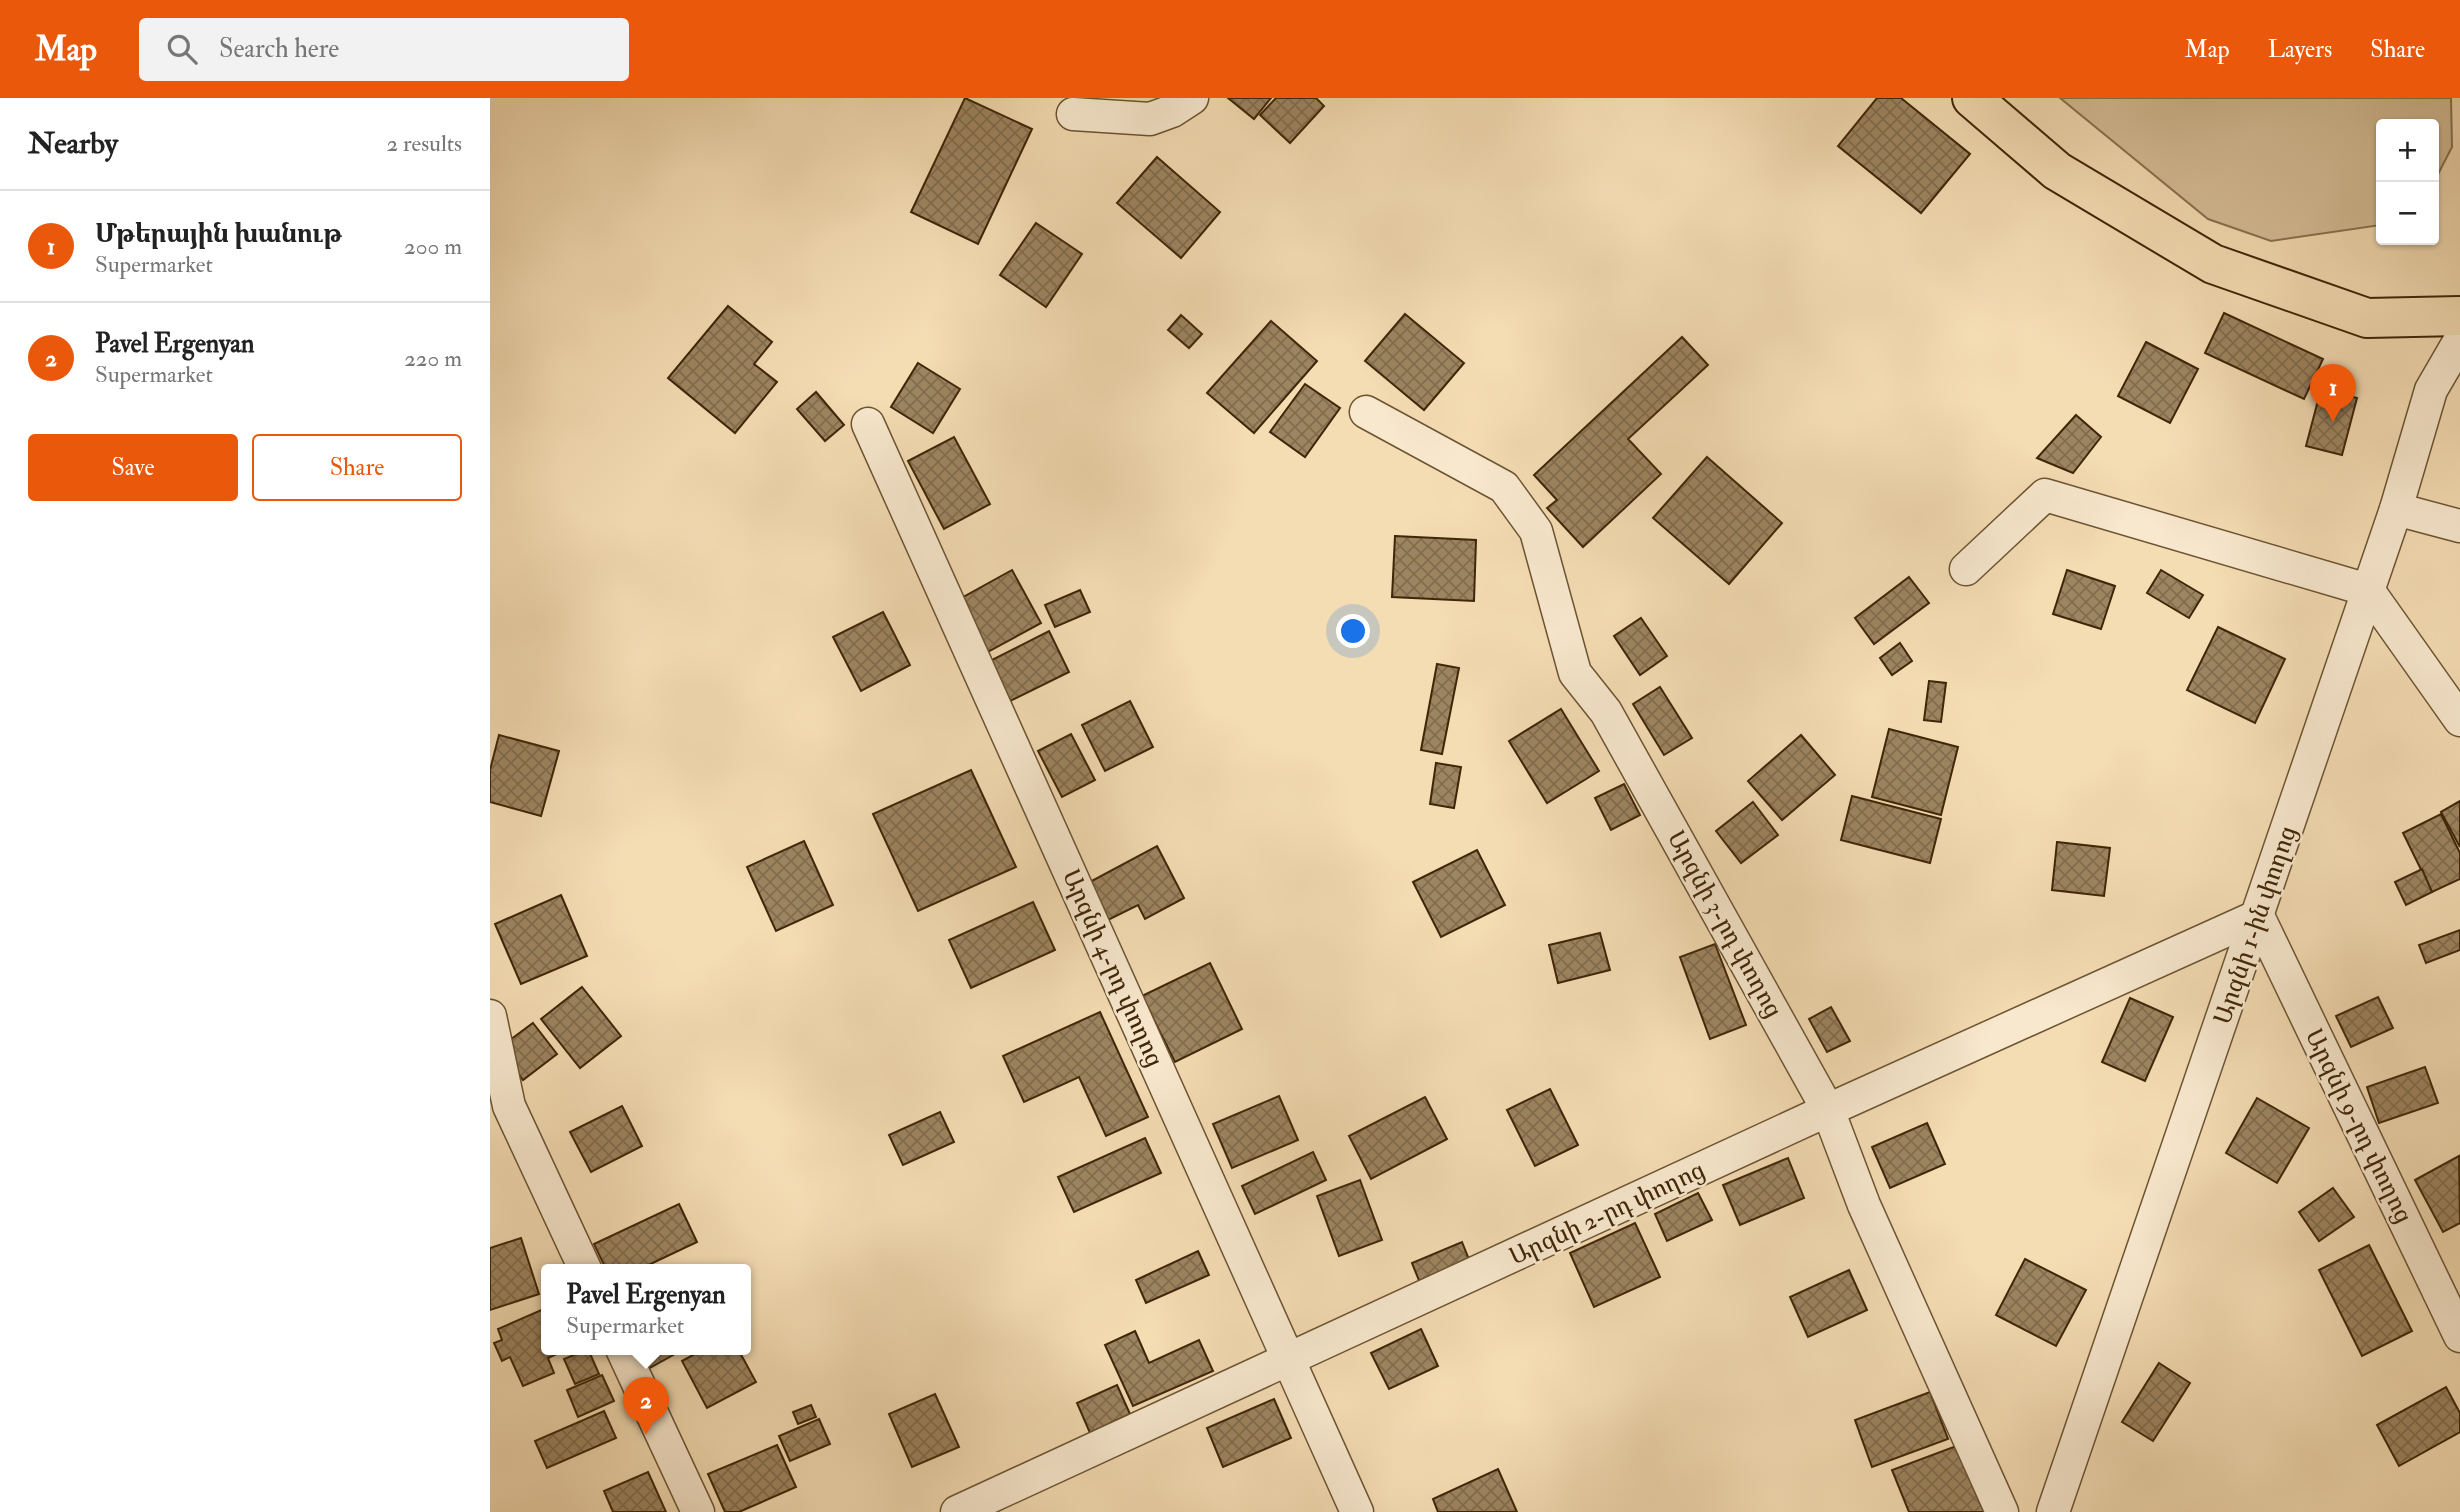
<!DOCTYPE html>
<meta charset="utf-8">
<style>
:root{--surface:#fff;--page:#f2f2f2;--text:#222;--muted:#767676;--line:#e0e0e0;--accent:#ea580c}
body{margin:0;font-family:"IM FELL Double Pica","Noto Serif Armenian",serif;background:var(--page);color:var(--text)}
.controls{position:absolute;right:21px;top:21px;display:grid;overflow:hidden;border-radius:7px;box-shadow:0 2px 5px #0004}
.controls button{width:63px;height:63px;display:grid;place-items:center;padding:0;border:0;border-bottom:2px solid var(--line);background:var(--surface);color:var(--text);font:35px sans-serif}
.you{position:absolute;left:864px;top:534px;width:24px;height:24px;margin:-18px;border:5px solid #fff;border-radius:50%;background:#1a73e8;box-shadow:0 0 0 10px #1a73e833}
.badge{display:grid;place-items:center;width:46px;height:46px;border-radius:50%;background:var(--accent);color:#fff;font-size:23px;font-weight:700}
.pin{position:absolute;translate:-50% -58px;filter:drop-shadow(0 2px 4px #0008)}
.pin::after{content:'';position:absolute;top:37px;width:24px;height:21px;background:inherit;clip-path:polygon(0 0,100% 0,50% 100%)}
.popup{position:absolute;left:51px;top:1166px;width:210px;height:91px;box-sizing:border-box;display:grid;place-content:center;border-radius:7px;background:var(--surface);filter:drop-shadow(0 2px 5px #0005);font-size:23px;white-space:nowrap;color:var(--muted)}
.popup b{font-size:26px;color:var(--text)}
.popup::after{content:'';position:absolute;left:50%;top:100%;margin-left:-14px;border:14px solid transparent;border-top-color:var(--surface)}
.list{margin:0;padding:0;list-style:none}
h2{display:flex;justify-content:space-between;align-items:center;height:91px;margin:0;padding:0 28px;font-size:30px}
h2 small{font-size:23px;font-weight:400;color:var(--muted)}
.list li{display:grid;grid-template-columns:46px 1fr auto;gap:21px;align-items:center;box-sizing:border-box;height:112px;padding:0 28px;border-top:2px solid var(--line)}
.list b{display:block;font-size:26px;white-space:nowrap}
.list p{margin:0;font-size:23px;white-space:nowrap;color:var(--muted)}
.list em{font-size:23px;font-style:normal;color:var(--muted)}
.actions{display:flex;gap:14px;padding:21px 28px}
.actions a{flex:1;padding:16px 0;border:2px solid var(--accent);border-radius:7px;text-align:center;font-size:24px;color:var(--accent)}
.actions .main{background:var(--accent);color:#fff}
.icon{flex:none;width:38px;height:38px;fill:none;stroke:currentColor;stroke-width:2;stroke-linecap:round;stroke-linejoin:round}
.map{position:relative;flex:none;width:1970px;height:1414px;overflow:hidden}
header{display:flex;align-items:center;gap:42px;box-sizing:border-box;height:98px;padding:0 35px;background:var(--accent);color:#fff}
header strong{font-size:33px}
nav{display:flex;gap:38px;margin-inline-start:auto;font-size:24px}
.search{width:490px;height:63px;background:var(--page);display:flex;align-items:center;gap:18px;box-sizing:border-box;padding:0 24px;border-radius:7px;color:var(--muted);font-size:26px}
main{display:flex}
aside{flex:1;background:var(--surface)}
.map>svg:first-child{display:block}
.grass{fill:#d5bd96;stroke:#8a724f;stroke-width:2}
.building{fill:url(#building-cross-hatch);stroke:#3f2608;stroke-width:2}
.lines{fill:none;stroke-linecap:round;stroke-linejoin:round}
.minor-casing{stroke:#6c5433;stroke-width:35}
.major-casing{stroke:#3f2608;stroke-width:42}
.minor{stroke:#f8e8ce;stroke-width:32}
.major{stroke:#f4dcb3;stroke-width:38}
.labels{text-anchor:middle;stroke-width:5;stroke-linejoin:round;paint-order:stroke}
.street-label{font-size:24px;fill:#3f2608;stroke:#f8e8ce}
</style>
<header>
<strong>Map</strong>
<div class="search"><svg class="icon" aria-label="search" viewBox="0 0 24 24"><circle cx="10" cy="10" r="6"/><path d="M15 15l6 6"/></svg>Search here</div>
<nav><a>Map</a><a>Layers</a><a>Share</a></nav>
</header>
<main>
<aside>
<h2>Nearby<small>2 results</small></h2>
<ul class="list">
<li><span class="badge">1</span><div><b>Մթերային խանութ</b><p>Supermarket</p></div><em>200 m</em></li>
<li><span class="badge">2</span><div><b>Pavel Ergenyan</b><p>Supermarket</p></div><em>220 m</em></li>
</ul>
<div class="actions"><a class="main">Save</a><a>Share</a></div>
</aside>
<div class="map">
<svg width="1970" height="1414" viewBox="0 0 1970 1414">
<defs>
<pattern id="building-cross-hatch" width="8" height="8" patternUnits="userSpaceOnUse" patternTransform="scale(1.75)"><rect width="8" height="8" fill="#9d8561"/><path d="M0 0l8 8M0 8l8-8" fill="none" stroke="#816d4e"/></pattern>
</defs>
<rect width="100%" height="100%" fill="#f4dcb3"/>
<filter id="stains"><feTurbulence type="fractalNoise" baseFrequency=".00286" numOctaves="4"/><feColorMatrix values="0 0 0 0 .2 0 0 0 0 .09 0 0 0 0 .02 0 0 0 .5 -.17"/></filter>
<radialGradient id="worn" r=".72"><stop offset=".6" stop-color="#630" stop-opacity="0"/><stop offset="1" stop-color="#630" stop-opacity=".3"/></radialGradient>
<path class="grass" d="M1570,0H1961L1962,49L1944,84V26H1891V127L1781,143L1718,121Z"/>
<g class="building">
<path d="M475,0L542,31L488,146L421,114Z"/>
<path d="M738,0H781L764,21Z"/>
<path d="M786,0H826L834,8L800,45L770,17Z"/>
<path d="M1387,0H1411L1480,56L1431,115L1348,48Z"/>
<path d="M667,59L730,114L691,160L627,105Z"/>
<path d="M546,125L592,156L556,209L510,177Z"/>
<path d="M238,208L282,244L264,266L287,284L245,335L178,280Z"/>
<path d="M1734,215L1833,261L1814,301L1715,255Z"/>
<path d="M915,216L974,265L934,312L875,263Z"/>
<path d="M691,217L712,236L699,250L678,232Z"/>
<path d="M781,223L827,263L764,335L717,295Z"/>
<path d="M1192,239L1218,267L1138,341L1171,376L1093,449L1057,410L1067,402L1044,377Z"/>
<path d="M1656,244L1708,271L1680,325L1628,298Z"/>
<path d="M428,265L470,291L443,335L401,309Z"/>
<path d="M815,286L850,310L815,359L780,334Z"/>
<path d="M1831,291L1867,300L1852,357L1816,348Z"/>
<path d="M326,294L354,327L335,343L307,311Z"/>
<path d="M1586,317L1611,339L1583,375L1547,360Z"/>
<path d="M464,339L500,406L454,431L418,363Z"/>
<path d="M1217,359L1292,425L1239,486L1163,420Z"/>
<path d="M905,438L986,442L984,503L902,499Z"/>
<path d="M522,472L551,525L496,555L468,502Z"/>
<path d="M1577,472L1625,488L1611,531L1563,516Z"/>
<path d="M1671,472L1713,497L1699,520L1657,495Z"/>
<path d="M1419,479L1439,505L1384,546L1365,520Z"/>
<path d="M590,492L600,514L565,529L555,507Z"/>
<path d="M393,514L420,567L371,593L343,539Z"/>
<path d="M1151,520L1177,558L1150,577L1124,538Z"/>
<path d="M1728,529L1795,561L1765,625L1697,592Z"/>
<path d="M559,533L579,574L518,604L498,564Z"/>
<path d="M1410,545L1422,563L1402,577L1390,560Z"/>
<path d="M947,566L969,570L952,656L931,652Z"/>
<path d="M1439,583L1456,585L1451,624L1434,622Z"/>
<path d="M1170,589L1202,640L1174,657L1143,606Z"/>
<path d="M640,603L663,649L615,673L592,627Z"/>
<path d="M1071,611L1109,673L1057,705L1019,643Z"/>
<path d="M1399,631L1468,649L1451,717L1382,699Z"/>
<path d="M581,636L605,682L572,699L548,653Z"/>
<path d="M9,637L69,653L51,718L0,704V672Z"/>
<path d="M1311,637L1345,677L1292,722L1258,683Z"/>
<path d="M946,665L971,669L964,710L940,706Z"/>
<path d="M481,672L526,769L428,813L383,716Z"/>
<path d="M1134,686L1150,717L1121,732L1105,700Z"/>
<path d="M1362,698L1451,721L1440,765L1351,742Z"/>
<path d="M1970,703V749L1951,714Z"/>
<path d="M1263,704L1288,737L1251,765L1226,733Z"/>
<path d="M1951,716L1970,755V781L1942,794L1913,735Z"/>
<path d="M314,743L343,807L286,833L257,769Z"/>
<path d="M1567,744L1620,750L1614,798L1562,792Z"/>
<path d="M667,748L694,800L655,821L648,807L618,822L598,785Z"/>
<path d="M987,752L1015,807L951,839L923,784Z"/>
<path d="M1932,771L1942,794L1916,807L1905,784Z"/>
<path d="M71,797L97,858L31,886L5,826Z"/>
<path d="M543,804L565,852L481,890L459,842Z"/>
<path d="M1970,832V852L1936,865L1929,847Z"/>
<path d="M1110,835L1120,872L1068,885L1059,847Z"/>
<path d="M1225,846L1256,927L1220,941L1190,859Z"/>
<path d="M720,865L752,931L685,964L652,898Z"/>
<path d="M92,889L131,938L90,970L51,921Z"/>
<path d="M1888,899L1903,930L1861,949L1846,918Z"/>
<path d="M1640,900L1683,919L1655,983L1612,964Z"/>
<path d="M1341,909L1360,943L1337,954L1319,921Z"/>
<path d="M610,914L658,1019L616,1038L589,979L534,1004L513,958Z"/>
<path d="M43,925L67,956L33,982L9,950Z"/>
<path d="M1935,969L1948,1005L1889,1025L1877,989Z"/>
<path d="M1060,991L1088,1047L1045,1068L1017,1012Z"/>
<path d="M789,998L808,1042L742,1070L723,1026Z"/>
<path d="M935,999L957,1041L881,1081L859,1038Z"/>
<path d="M1767,1000L1819,1030L1787,1085L1736,1055Z"/>
<path d="M132,1008L152,1048L101,1074L80,1034Z"/>
<path d="M450,1014L464,1044L413,1067L399,1037Z"/>
<path d="M1437,1025L1455,1066L1400,1090L1382,1049Z"/>
<path d="M655,1040L671,1075L584,1114L568,1079Z"/>
<path d="M823,1054L836,1082L765,1116L752,1088Z"/>
<path d="M1969,1058L1970,1125L1953,1134L1925,1082Z"/>
<path d="M1298,1060L1314,1100L1250,1127L1233,1087Z"/>
<path d="M870,1082L892,1142L849,1158L827,1098Z"/>
<path d="M1843,1090L1864,1119L1829,1143L1809,1114Z"/>
<path d="M1208,1095L1222,1122L1177,1143L1165,1116Z"/>
<path d="M189,1106L207,1144L150,1171H116L104,1146Z"/>
<path d="M1145,1125L1170,1179L1104,1209L1080,1155Z"/>
<path d="M31,1140L49,1196L0,1212V1150Z"/>
<path d="M972,1144L980,1164L930,1185L922,1165Z"/>
<path d="M1879,1147L1922,1233L1872,1258L1829,1172Z"/>
<path d="M708,1153L719,1177L656,1205L646,1182Z"/>
<path d="M1535,1161L1596,1192L1566,1248L1506,1217Z"/>
<path d="M1359,1172L1377,1212L1318,1239L1300,1199Z"/>
<path d="M56,1210V1251H77L58,1260L64,1275L33,1288L20,1259L12,1263L4,1245L12,1242L8,1231Z"/>
<path d="M931,1231L948,1268L899,1291L881,1255Z"/>
<path d="M645,1233L659,1265L709,1242L723,1273L643,1308L615,1247Z"/>
<path d="M98,1251L109,1276L85,1286L74,1261Z"/>
<path d="M147,1251H194L158,1271Z"/>
<path d="M214,1251H248L266,1284L217,1310L192,1263Z"/>
<path d="M1669,1265L1700,1285L1663,1343L1632,1324Z"/>
<path d="M112,1277L124,1303L88,1319L77,1292Z"/>
<path d="M627,1287L640,1316L600,1335L587,1305Z"/>
<path d="M1956,1289L1970,1315V1334L1909,1368L1887,1327Z"/>
<path d="M1440,1294L1458,1341L1382,1369L1365,1322Z"/>
<path d="M445,1296L469,1349L422,1369L399,1316Z"/>
<path d="M784,1301L801,1340L733,1369L717,1330Z"/>
<path d="M321,1307L326,1319L308,1326L303,1314Z"/>
<path d="M114,1313L126,1340L57,1370L45,1343Z"/>
<path d="M329,1321L340,1346L300,1363L289,1338Z"/>
<path d="M287,1347L306,1389L249,1414H235L218,1376Z"/>
<path d="M1469,1347L1495,1414H1419L1402,1372Z"/>
<path d="M1008,1371L1027,1414H948L943,1401Z"/>
<path d="M158,1374L176,1414H123L114,1393Z"/>
</g>
<g class="lines">
<defs>
<g id="minor">
<path d="M583,16L660,21L682,13L702,0"/>
<path d="M876,314L1014,389L1046,433L1085,575L1116,614L1338,1012L1374,1107L1512,1414"/>
<path d="M378,326L867,1414"/>
<path d="M1906,411L1970,428"/>
<path d="M1476,471L1555,397L1878,492L1970,622"/>
<path d="M0,918L19,1008L95,1171"/>
<path d="M132,1251L208,1414"/>
<path d="M467,1414L1338,1012L1768,818L1970,1238"/>
<path d="M1563,1414L1906,411L1941,292L1970,242"/>
</g>
<path id="major" d="M1482,0L1567,73L1723,166L1877,220L1970,218"/>
</defs>
<use href="#minor" class="minor-casing"/>
<use href="#major" class="major-casing"/>
<use href="#minor" class="minor"/>
<use href="#major" class="major"/>
</g>
<g class="labels">
<g class="street-label">
<text transform="translate(1235 826) rotate(61)" y="8">Արզնի 3-րդ փողոց</text>
<text transform="translate(1765 827) rotate(-71)" y="8">Արզնի 1-ին փողոց</text>
<text transform="translate(623 870) rotate(66)" y="8">Արզնի 4-րդ փողոց</text>
<text transform="translate(1869 1028) rotate(64)" y="8">Արզնի 9-րդ փողոց</text>
<text transform="translate(1117 1115) rotate(-25)" y="8">Արզնի 2-րդ փողոց</text>
</g>
</g>
<rect width="100%" height="100%" filter="url(#stains)"/>
<rect width="100%" height="100%" fill="url(#worn)"/>
</svg>
<div class="controls">
<button>+</button>
<button>−</button>
</div>
<div class="you"></div>
<div class="pin badge" style="left:1843px;top:324px">1</div>
<div class="pin badge" style="left:156px;top:1337px">2</div>
<div class="popup"><b>Pavel Ergenyan</b>Supermarket</div>
</div>
</main>
